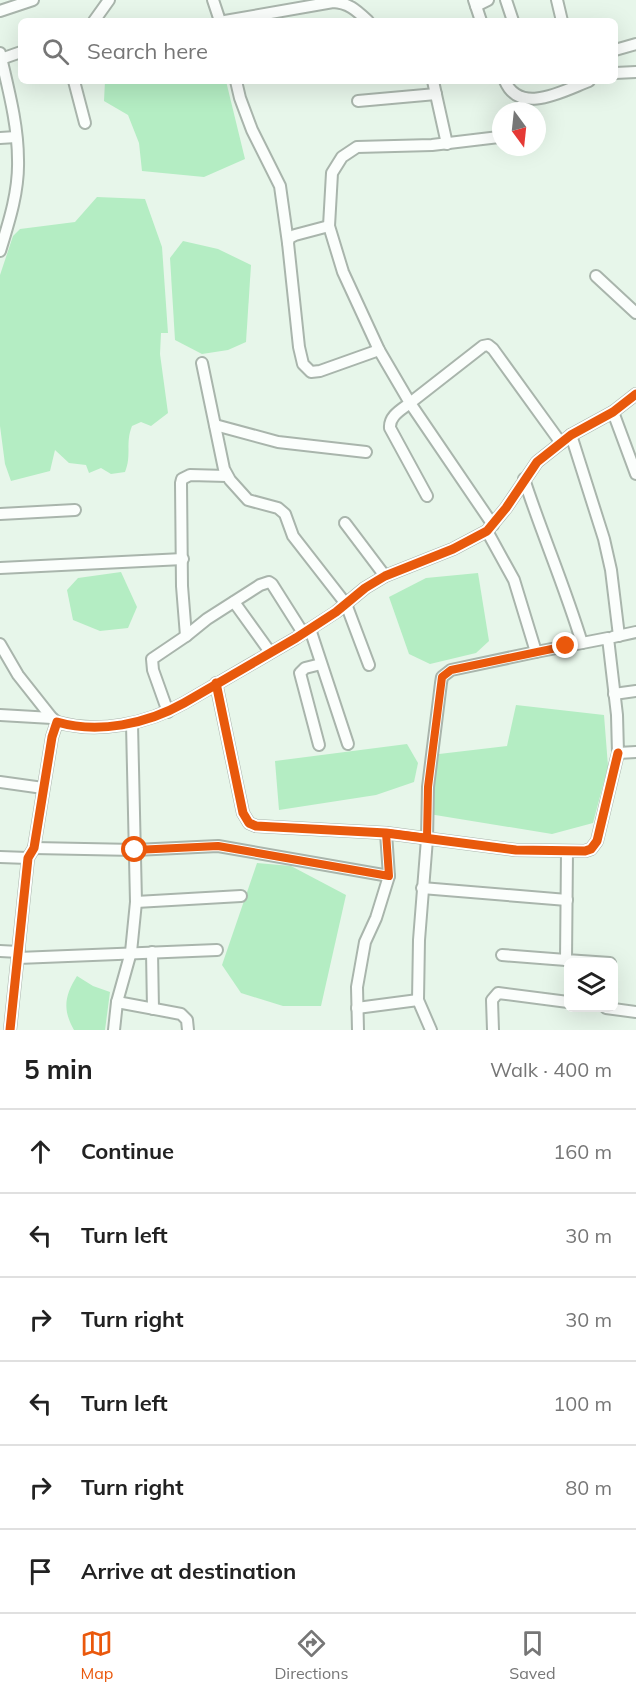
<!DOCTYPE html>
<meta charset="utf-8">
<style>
:root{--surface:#fff;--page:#f6f6f6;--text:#222;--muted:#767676;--line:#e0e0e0;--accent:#ea580c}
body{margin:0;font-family:Mulish,sans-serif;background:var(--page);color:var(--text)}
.controls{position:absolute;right:18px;bottom:18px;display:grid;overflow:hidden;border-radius:9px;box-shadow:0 6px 24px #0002}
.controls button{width:54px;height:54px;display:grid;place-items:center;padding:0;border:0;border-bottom:2px solid var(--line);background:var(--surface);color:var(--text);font:30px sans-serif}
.compass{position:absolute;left:492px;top:102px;width:54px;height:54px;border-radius:50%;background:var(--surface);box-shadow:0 6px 24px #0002;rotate:165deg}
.stop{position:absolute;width:18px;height:18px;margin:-14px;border:4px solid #ea580c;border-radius:50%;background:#fff}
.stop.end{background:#ea580c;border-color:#fff;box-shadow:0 2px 6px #0008}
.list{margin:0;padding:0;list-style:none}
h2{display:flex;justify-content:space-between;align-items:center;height:78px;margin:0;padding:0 24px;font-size:26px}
h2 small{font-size:20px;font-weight:400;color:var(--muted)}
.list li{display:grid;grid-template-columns:39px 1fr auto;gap:18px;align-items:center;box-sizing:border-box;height:84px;padding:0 24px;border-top:2px solid var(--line)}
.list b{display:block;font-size:22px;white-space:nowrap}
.list em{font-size:20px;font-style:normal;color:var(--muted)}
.icon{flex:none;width:33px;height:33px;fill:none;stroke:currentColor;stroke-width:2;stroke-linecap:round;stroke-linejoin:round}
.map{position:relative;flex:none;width:636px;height:1030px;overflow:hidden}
.search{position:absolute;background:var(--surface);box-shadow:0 6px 24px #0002;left:18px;right:18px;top:18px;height:66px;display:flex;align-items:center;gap:15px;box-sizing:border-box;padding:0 21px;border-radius:9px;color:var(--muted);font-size:22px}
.sheet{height:582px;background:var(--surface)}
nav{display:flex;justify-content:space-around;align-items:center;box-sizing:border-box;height:84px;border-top:2px solid var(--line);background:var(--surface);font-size:16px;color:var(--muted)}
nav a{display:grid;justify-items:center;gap:3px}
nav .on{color:var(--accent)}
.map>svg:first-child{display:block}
.water{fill:#b4edc3}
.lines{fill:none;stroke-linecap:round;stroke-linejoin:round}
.minor-casing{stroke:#a9b5ac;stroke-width:14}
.minor{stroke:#fbfefc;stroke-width:10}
.cycleway-casing{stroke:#fff;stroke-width:13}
.cycleway{stroke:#e8590c;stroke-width:9}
.route{stroke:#ea580c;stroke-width:8}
</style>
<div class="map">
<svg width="636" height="1030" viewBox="0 0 636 1030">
<rect width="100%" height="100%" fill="#e7f6ea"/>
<g class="water">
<path d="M105,81H226L245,159L204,177L142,171L139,143L128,115L104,101Z"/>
<path d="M97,197L145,199L162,247L168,333H161L160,354L168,413L151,426L141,422L132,426C125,443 132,455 125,472L111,474L101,468L89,473L86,465L69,463L55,450L50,471L11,481L5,464L0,426V275L13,236L20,229L75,222Z"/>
<path d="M183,241L218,249L251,265L246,342L228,350L202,354L175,340L170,258Z"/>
<path d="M121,572L137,607L128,628L100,631L73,620L67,590L78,578Z"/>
<path d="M478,573L489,641L476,653L430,664L409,654L389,597L426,578Z"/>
<path d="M516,705L604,715L608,766L593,823L552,834L429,814L439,754L507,746Z"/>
<path d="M407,744L418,763L414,782L376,795L279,810L275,761Z"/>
<path d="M257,863L291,866L346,895L321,1006H283L241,993L222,965Z"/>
<path d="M77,976L93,986L110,992L105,1030H74C62,1009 65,995 77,976Z"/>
</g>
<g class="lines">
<defs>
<g id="minor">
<path d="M213,0L220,21"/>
<path d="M474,0L481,21"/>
<path d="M506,0L513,21"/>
<path d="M557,0L562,21"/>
<path d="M476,6L488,0"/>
<path d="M0,11L33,0"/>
<path d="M94,21L109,0"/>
<path d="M225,21L333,2C349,3 356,10 368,21"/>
<path d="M615,50L636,44"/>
<path d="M0,53C8,88 18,124 18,160C19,191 9,222 0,251"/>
<path d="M1,59L21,52"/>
<path d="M615,73L636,72"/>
<path d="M74,81L85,123"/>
<path d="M236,81L240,98L252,130L280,186L288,243"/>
<path d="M433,81L447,144"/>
<path d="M505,81C520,116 565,90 589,81"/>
<path d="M358,101L436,94"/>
<path d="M0,138L16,137"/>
<path d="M329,226L295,235L289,238L288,243L299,347L303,364L311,372L320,371L379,350"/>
<path d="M596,276L636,313"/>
<path d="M202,363L224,469L230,480L248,500L278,508L285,514L293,536L346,604L369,665"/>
<path d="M613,412L636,474"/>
<path d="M215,425L278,442L366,452"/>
<path d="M571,435L604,539L611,570L619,636"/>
<path d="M524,479C542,534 565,587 582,643"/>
<path d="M427,496L390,428C389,416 401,410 410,403L379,350L343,272L329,226L332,173L342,157L357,147L432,145L499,137"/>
<path d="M0,514L75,510"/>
<path d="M345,523L385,576"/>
<path d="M493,525L410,403L483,346L488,345L493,349L561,443"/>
<path d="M487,531L514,580L536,652L608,638L617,715L618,753L636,752"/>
<path d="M0,568L183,559"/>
<path d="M234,602L270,652"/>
<path d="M310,629L348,744"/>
<path d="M186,636L182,586L181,483L182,479L190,475L227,476"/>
<path d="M613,637L636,632"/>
<path d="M0,644L18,675L52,718L57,722"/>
<path d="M216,683L243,813L249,823L256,826L386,833L516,850L585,851L591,849L597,841L618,753"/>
<path d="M614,694L636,691"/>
<path d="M168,712L153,670L152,659L186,636L207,619L260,585L269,582L272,584L303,633"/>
<path d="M0,715L52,718"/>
<path d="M319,745L300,673L305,668L321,664"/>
<path d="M0,782L43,788"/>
<path d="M34,848L135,850L218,846L389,876"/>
<path d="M567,852L566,960L610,963"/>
<path d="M0,857L28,858"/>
<path d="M422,888L567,900"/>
<path d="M136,902L241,896"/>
<path d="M0,951L19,952"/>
<path d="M152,952L153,1009"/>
<path d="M502,955L566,960"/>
<path d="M18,958L217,950"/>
<path d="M117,1002L181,1014L187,1020L188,1030"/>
<path d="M357,1008L418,1000"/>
<path d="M606,1008L636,1012"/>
<path d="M10,1030L28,858L34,848L52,737L57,722C98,734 147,724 184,703L296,638L336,612L365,588L385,576L453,549L487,531L506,508L537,462L571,435L613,412L636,394"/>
<path d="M114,1030L117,1002L131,952L136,902L132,724"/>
<path d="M358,1030L357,987L365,942L376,918L389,876L386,833"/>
<path d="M431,1030L418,1000L419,940L427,839L428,787L441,683L442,677L451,670L536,652"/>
<path d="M493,1030L492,1000L498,993L568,1002"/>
</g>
</defs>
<use href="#minor" class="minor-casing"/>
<use href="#minor" class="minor"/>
<defs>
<g id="cycleway">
<path d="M216,683L243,813L249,823L256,826L386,833L516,850L585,851L591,849L597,841L618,753"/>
<path d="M10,1030L28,858L34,848L52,737L57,722C98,734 147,724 184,703L296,638L336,612L365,588L385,576L453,549L487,531L506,508L537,462L571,435L613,412L636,394"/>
</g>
</defs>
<use href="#cycleway" class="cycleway-casing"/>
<use href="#cycleway" class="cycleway"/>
</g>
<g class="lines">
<path class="route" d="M135,850L218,846L389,876L386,833L427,838L428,787L442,677L451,670L566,646"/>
</g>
</svg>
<div class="controls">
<button><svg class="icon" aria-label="layers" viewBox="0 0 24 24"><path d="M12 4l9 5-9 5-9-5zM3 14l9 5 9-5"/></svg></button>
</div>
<svg class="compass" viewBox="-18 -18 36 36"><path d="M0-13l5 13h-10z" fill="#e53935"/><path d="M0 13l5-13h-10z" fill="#767676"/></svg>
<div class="stop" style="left:135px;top:850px"></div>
<div class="stop end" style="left:566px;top:646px"></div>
<div class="search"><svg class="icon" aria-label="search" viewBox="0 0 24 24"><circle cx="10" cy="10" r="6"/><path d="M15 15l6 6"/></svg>Search here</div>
</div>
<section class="sheet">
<h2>5 min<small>Walk · 400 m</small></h2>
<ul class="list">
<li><svg class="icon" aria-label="ahead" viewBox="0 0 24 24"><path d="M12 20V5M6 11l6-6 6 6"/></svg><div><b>Continue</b></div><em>160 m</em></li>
<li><svg class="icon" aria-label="left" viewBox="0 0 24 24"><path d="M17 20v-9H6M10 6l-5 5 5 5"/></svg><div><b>Turn left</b></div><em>30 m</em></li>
<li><svg class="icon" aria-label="right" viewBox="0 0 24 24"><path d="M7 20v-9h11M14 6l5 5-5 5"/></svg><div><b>Turn right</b></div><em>30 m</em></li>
<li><svg class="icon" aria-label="left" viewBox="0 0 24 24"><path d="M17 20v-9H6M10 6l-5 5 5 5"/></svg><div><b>Turn left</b></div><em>100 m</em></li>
<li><svg class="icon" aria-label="right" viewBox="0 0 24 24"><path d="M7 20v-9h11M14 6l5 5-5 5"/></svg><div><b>Turn right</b></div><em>80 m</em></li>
<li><svg class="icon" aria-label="arrive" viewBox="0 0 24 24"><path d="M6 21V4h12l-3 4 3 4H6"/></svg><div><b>Arrive at destination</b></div></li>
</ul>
</section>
<nav>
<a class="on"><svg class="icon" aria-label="map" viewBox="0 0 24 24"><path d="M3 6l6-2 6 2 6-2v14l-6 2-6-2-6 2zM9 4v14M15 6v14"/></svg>Map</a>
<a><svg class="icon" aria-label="directions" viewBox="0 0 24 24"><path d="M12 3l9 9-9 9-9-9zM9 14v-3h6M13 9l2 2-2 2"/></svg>Directions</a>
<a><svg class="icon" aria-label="saved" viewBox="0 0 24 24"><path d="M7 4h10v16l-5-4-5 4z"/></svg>Saved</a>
</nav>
